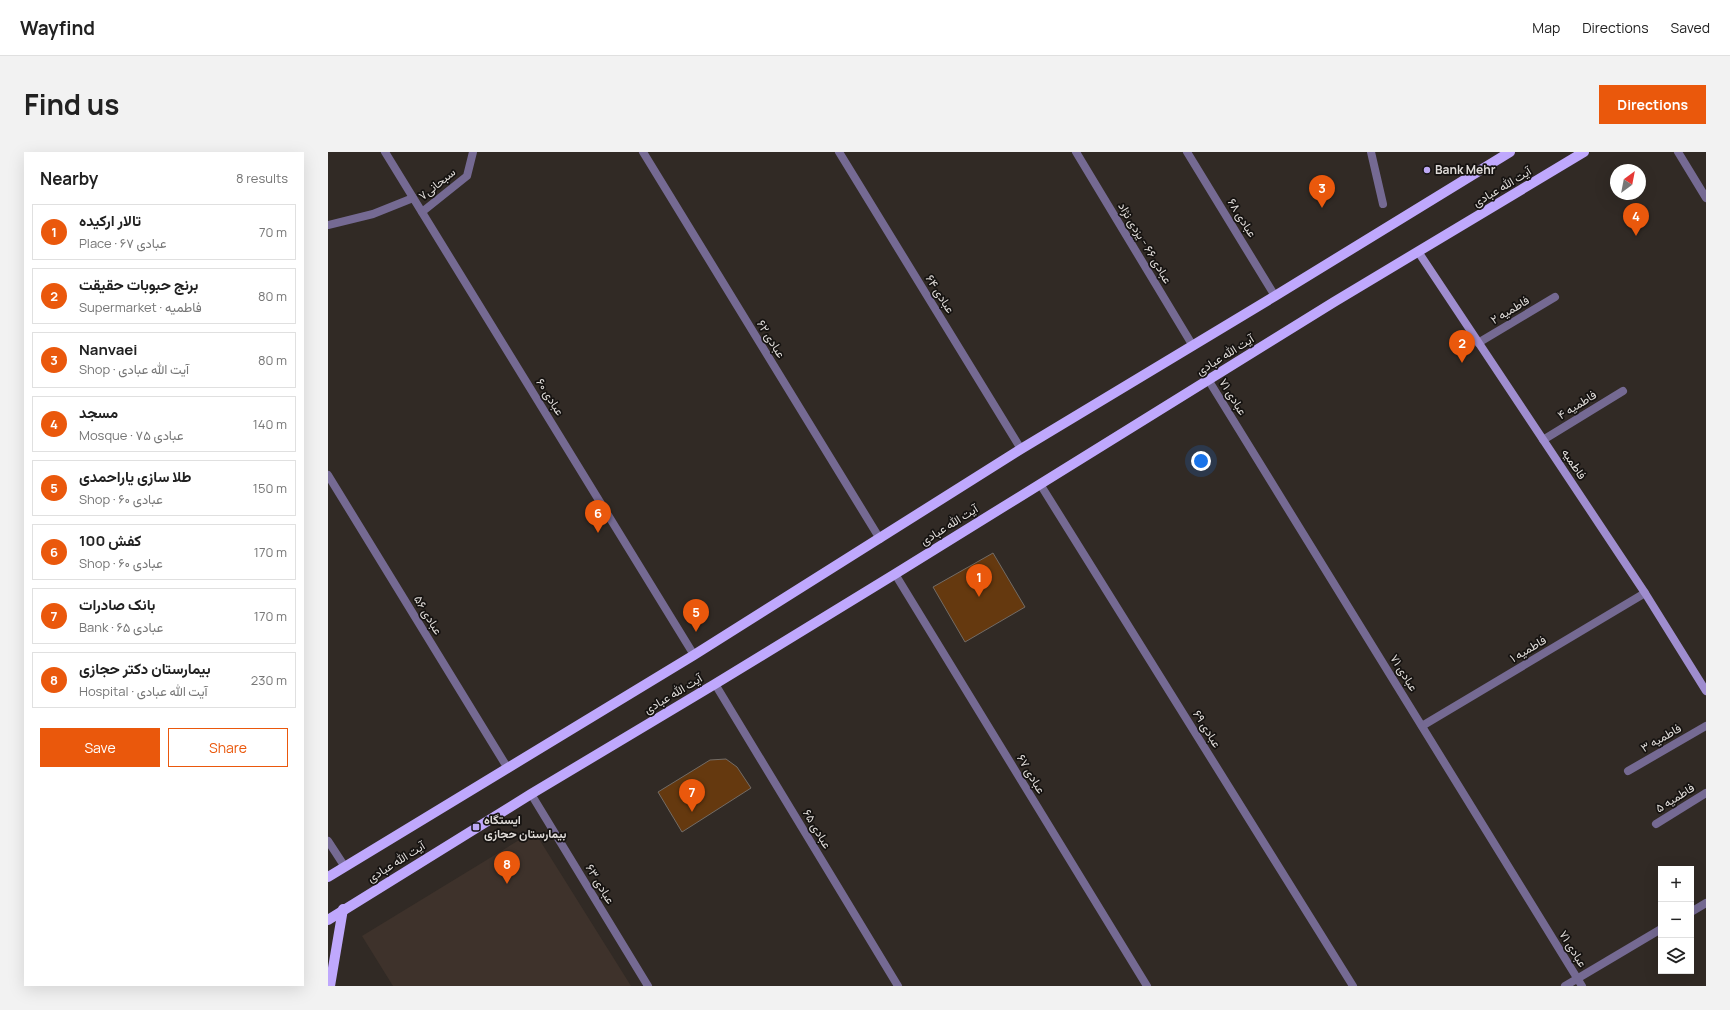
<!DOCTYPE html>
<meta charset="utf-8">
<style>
:root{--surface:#fff;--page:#f2f2f2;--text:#222;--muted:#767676;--line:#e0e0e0;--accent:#ea580c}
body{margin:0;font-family:Manrope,Vazirmatn,sans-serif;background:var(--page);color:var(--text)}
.controls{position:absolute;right:12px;bottom:12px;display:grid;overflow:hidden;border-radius:0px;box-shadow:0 4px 16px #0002}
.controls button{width:36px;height:36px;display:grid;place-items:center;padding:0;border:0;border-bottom:1px solid var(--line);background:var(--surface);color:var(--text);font:20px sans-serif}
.compass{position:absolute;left:1282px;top:12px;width:36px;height:36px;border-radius:50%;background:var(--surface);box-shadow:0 4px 16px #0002;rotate:32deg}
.you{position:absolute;left:873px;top:309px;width:14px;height:14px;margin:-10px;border:3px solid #fff;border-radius:50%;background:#1a73e8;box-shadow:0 0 0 6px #1a73e833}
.badge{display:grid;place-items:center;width:26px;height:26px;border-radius:50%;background:var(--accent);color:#fff;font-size:13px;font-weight:700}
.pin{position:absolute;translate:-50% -33px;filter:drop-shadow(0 1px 2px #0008)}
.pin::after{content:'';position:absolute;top:21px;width:14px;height:12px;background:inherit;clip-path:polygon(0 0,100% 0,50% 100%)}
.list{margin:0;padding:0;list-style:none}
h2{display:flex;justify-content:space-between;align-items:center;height:52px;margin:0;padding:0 16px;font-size:17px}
h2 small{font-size:13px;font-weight:400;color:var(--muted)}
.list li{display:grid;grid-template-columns:26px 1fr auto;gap:12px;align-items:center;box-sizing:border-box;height:56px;margin:0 8px 8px;padding:0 8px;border:1px solid var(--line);border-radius:0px}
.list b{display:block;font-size:15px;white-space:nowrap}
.list p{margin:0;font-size:13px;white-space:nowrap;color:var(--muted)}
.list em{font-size:13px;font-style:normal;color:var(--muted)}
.actions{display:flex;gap:8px;padding:12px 16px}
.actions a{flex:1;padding:9px 0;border:1px solid var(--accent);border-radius:0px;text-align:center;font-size:14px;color:var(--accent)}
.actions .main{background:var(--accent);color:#fff}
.icon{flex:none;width:22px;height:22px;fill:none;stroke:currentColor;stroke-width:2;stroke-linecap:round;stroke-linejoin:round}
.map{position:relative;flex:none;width:1378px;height:834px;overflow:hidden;border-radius:0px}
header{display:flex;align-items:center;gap:24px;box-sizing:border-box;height:56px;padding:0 20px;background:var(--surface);border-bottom:1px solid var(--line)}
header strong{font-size:19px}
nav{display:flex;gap:22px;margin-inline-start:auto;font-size:14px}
.intro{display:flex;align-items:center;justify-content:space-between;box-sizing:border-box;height:96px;padding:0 24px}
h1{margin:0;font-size:28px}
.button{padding:10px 18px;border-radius:0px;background:var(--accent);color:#fff;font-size:14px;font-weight:700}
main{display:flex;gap:24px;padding:0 24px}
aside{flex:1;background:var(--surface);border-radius:0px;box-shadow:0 4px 16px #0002}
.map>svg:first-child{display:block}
.built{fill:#3e322b}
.building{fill:#65390f;stroke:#736c66}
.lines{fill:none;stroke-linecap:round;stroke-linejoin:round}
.lane{stroke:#756a93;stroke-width:8}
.street{stroke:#756a93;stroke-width:8}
.secondary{stroke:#9f8dcf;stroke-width:8}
.primary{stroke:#bfa8fd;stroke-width:10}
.poi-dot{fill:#bda9f5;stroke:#161311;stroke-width:1.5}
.labels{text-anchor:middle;stroke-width:3.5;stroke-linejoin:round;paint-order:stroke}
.poi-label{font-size:12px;font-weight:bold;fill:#dfdbd8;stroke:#161311;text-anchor:start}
.street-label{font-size:12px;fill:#dfdbd8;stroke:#161311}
</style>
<header>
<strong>Wayfind</strong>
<nav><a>Map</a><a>Directions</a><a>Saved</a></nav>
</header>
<div class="intro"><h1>Find us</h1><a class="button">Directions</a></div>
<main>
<aside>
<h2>Nearby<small>8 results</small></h2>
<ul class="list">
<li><span class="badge">1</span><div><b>تالار ارکیده</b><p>Place · عبادی ۶۷</p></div><em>70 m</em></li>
<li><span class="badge">2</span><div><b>برنج حبوبات حقیقت</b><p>Supermarket · فاطمیه</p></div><em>80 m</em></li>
<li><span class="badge">3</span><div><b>Nanvaei</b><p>Shop · آیت الله عبادی</p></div><em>80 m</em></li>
<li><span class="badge">4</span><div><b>مسجد</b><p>Mosque · عبادی ۷۵</p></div><em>140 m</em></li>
<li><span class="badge">5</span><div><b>طلا سازی یاراحمدی</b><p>Shop · عبادی ۶۰</p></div><em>150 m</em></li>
<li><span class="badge">6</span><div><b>کفش 100</b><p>Shop · عبادی ۶۰</p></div><em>170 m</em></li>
<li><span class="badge">7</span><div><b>بانک صادرات</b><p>Bank · عبادی ۶۵</p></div><em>170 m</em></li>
<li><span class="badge">8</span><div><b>بیمارستان دکتر حجازی</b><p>Hospital · آیت الله عبادی</p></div><em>230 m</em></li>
</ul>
<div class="actions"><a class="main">Save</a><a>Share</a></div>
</aside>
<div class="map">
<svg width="1378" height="834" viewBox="0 0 1378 834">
<rect width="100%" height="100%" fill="#312a25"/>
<path class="built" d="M206,679L303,834H65L34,784Z"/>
<g class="building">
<path d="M665,401L697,455L637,490L605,435Z"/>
<path d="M398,607L409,615L423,636L354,680L330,640L382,608Z"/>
</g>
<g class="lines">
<g class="lane">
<path d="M1300,619L1378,574"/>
<path d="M1328,672L1378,641"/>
</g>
<g class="street">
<path d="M57,0L366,503"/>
<path d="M315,0L552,387"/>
<path d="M511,0L693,297"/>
<path d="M748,0L865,194"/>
<path d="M859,0L947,144"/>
<path d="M1043,0L1055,52"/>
<path d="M1350,0L1378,46"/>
<path d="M94,60L139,24L145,0"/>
<path d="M0,73L45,62L85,46"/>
<path d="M1150,191L1227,145"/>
<path d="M881,229L1254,834"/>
<path d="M1215,288L1295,239"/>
<path d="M0,323L179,615"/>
<path d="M712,332L1025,834"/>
<path d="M567,422L819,834"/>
<path d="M387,532L570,834"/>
<path d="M1094,574L1317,441"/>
<path d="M203,642L320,834"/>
<path d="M0,689L17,715"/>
<path d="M1363,760L1378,751"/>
<path d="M1237,834L1333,777"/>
</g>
<path class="secondary" d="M1091,101L1317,441L1378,539"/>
<g class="primary">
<path d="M0,725L366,503L693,297L947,144L1182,0"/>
<path d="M0,768L203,642L387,532L567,422L1006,150L1256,0"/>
<path d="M2,834L15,757"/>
</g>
</g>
<g class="poi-dot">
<circle cx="1099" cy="18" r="4"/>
<rect x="144" y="671" width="8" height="8" rx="2"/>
</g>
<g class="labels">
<g class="poi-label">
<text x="1107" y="22">Bank Mehr</text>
<text x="156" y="672">ایستگاه<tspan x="156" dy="14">بیمارستان حجازی</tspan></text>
</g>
<g class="street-label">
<text transform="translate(109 32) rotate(-39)" y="4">سبحانی۷</text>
<text transform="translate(1174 35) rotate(-31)" y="4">آیت الله عبادی</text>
<text transform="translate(914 66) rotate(58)" y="4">عبادی ۶۸</text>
<text transform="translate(817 91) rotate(59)" y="4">عبادی ۶۶ - یزدی نژاد</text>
<text transform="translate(612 142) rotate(58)" y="4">عبادی ۶۴</text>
<text transform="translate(1182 158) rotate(-31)" y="4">فاطمیه ۲</text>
<text transform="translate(443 187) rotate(58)" y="4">عبادی ۶۲</text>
<text transform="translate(897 203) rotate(-32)" y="4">آیت الله عبادی</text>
<text transform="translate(222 245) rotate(58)" y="4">عبادی ۶۰</text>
<text transform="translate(905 245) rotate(58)" y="4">عبادی ۷۱</text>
<text transform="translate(1249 253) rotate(-32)" y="4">فاطمیه ۴</text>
<text transform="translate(1246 312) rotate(56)" y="4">فاطمیه</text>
<text transform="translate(621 373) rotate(-32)" y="4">آیت الله عبادی</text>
<text transform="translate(100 463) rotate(59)" y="4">عبادی ۵۶</text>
<text transform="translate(1200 497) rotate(-31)" y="4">فاطمیه ۱</text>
<text transform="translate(1076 521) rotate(58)" y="4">عبادی ۷۱</text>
<text transform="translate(345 542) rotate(-31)" y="4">آیت الله عبادی</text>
<text transform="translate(879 577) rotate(58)" y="4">عبادی ۶۹</text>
<text transform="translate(1333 586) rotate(-30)" y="4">فاطمیه ۳</text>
<text transform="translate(703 622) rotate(59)" y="4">عبادی ۶۷</text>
<text transform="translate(1347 646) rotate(-32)" y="4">فاطمیه ۵</text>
<text transform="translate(489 677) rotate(59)" y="4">عبادی ۶۵</text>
<text transform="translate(68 710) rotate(-32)" y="4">آیت الله عبادی</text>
<text transform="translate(272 732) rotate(59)" y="4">عبادی ۶۳</text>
<text transform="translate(1245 797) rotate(58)" y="4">عبادی ۷۱</text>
</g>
</g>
</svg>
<div class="controls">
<button>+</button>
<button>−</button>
<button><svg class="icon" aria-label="layers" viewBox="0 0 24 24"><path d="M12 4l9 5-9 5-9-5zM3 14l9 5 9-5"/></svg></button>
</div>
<svg class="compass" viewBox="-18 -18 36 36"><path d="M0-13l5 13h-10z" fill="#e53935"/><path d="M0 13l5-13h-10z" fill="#767676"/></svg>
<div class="you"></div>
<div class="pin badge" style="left:651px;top:445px">1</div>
<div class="pin badge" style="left:1134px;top:211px">2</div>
<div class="pin badge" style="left:994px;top:56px">3</div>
<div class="pin badge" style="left:1308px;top:84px">4</div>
<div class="pin badge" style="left:368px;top:480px">5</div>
<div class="pin badge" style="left:270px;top:381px">6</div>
<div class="pin badge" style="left:364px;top:660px">7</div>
<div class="pin badge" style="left:179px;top:732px">8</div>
</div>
</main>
